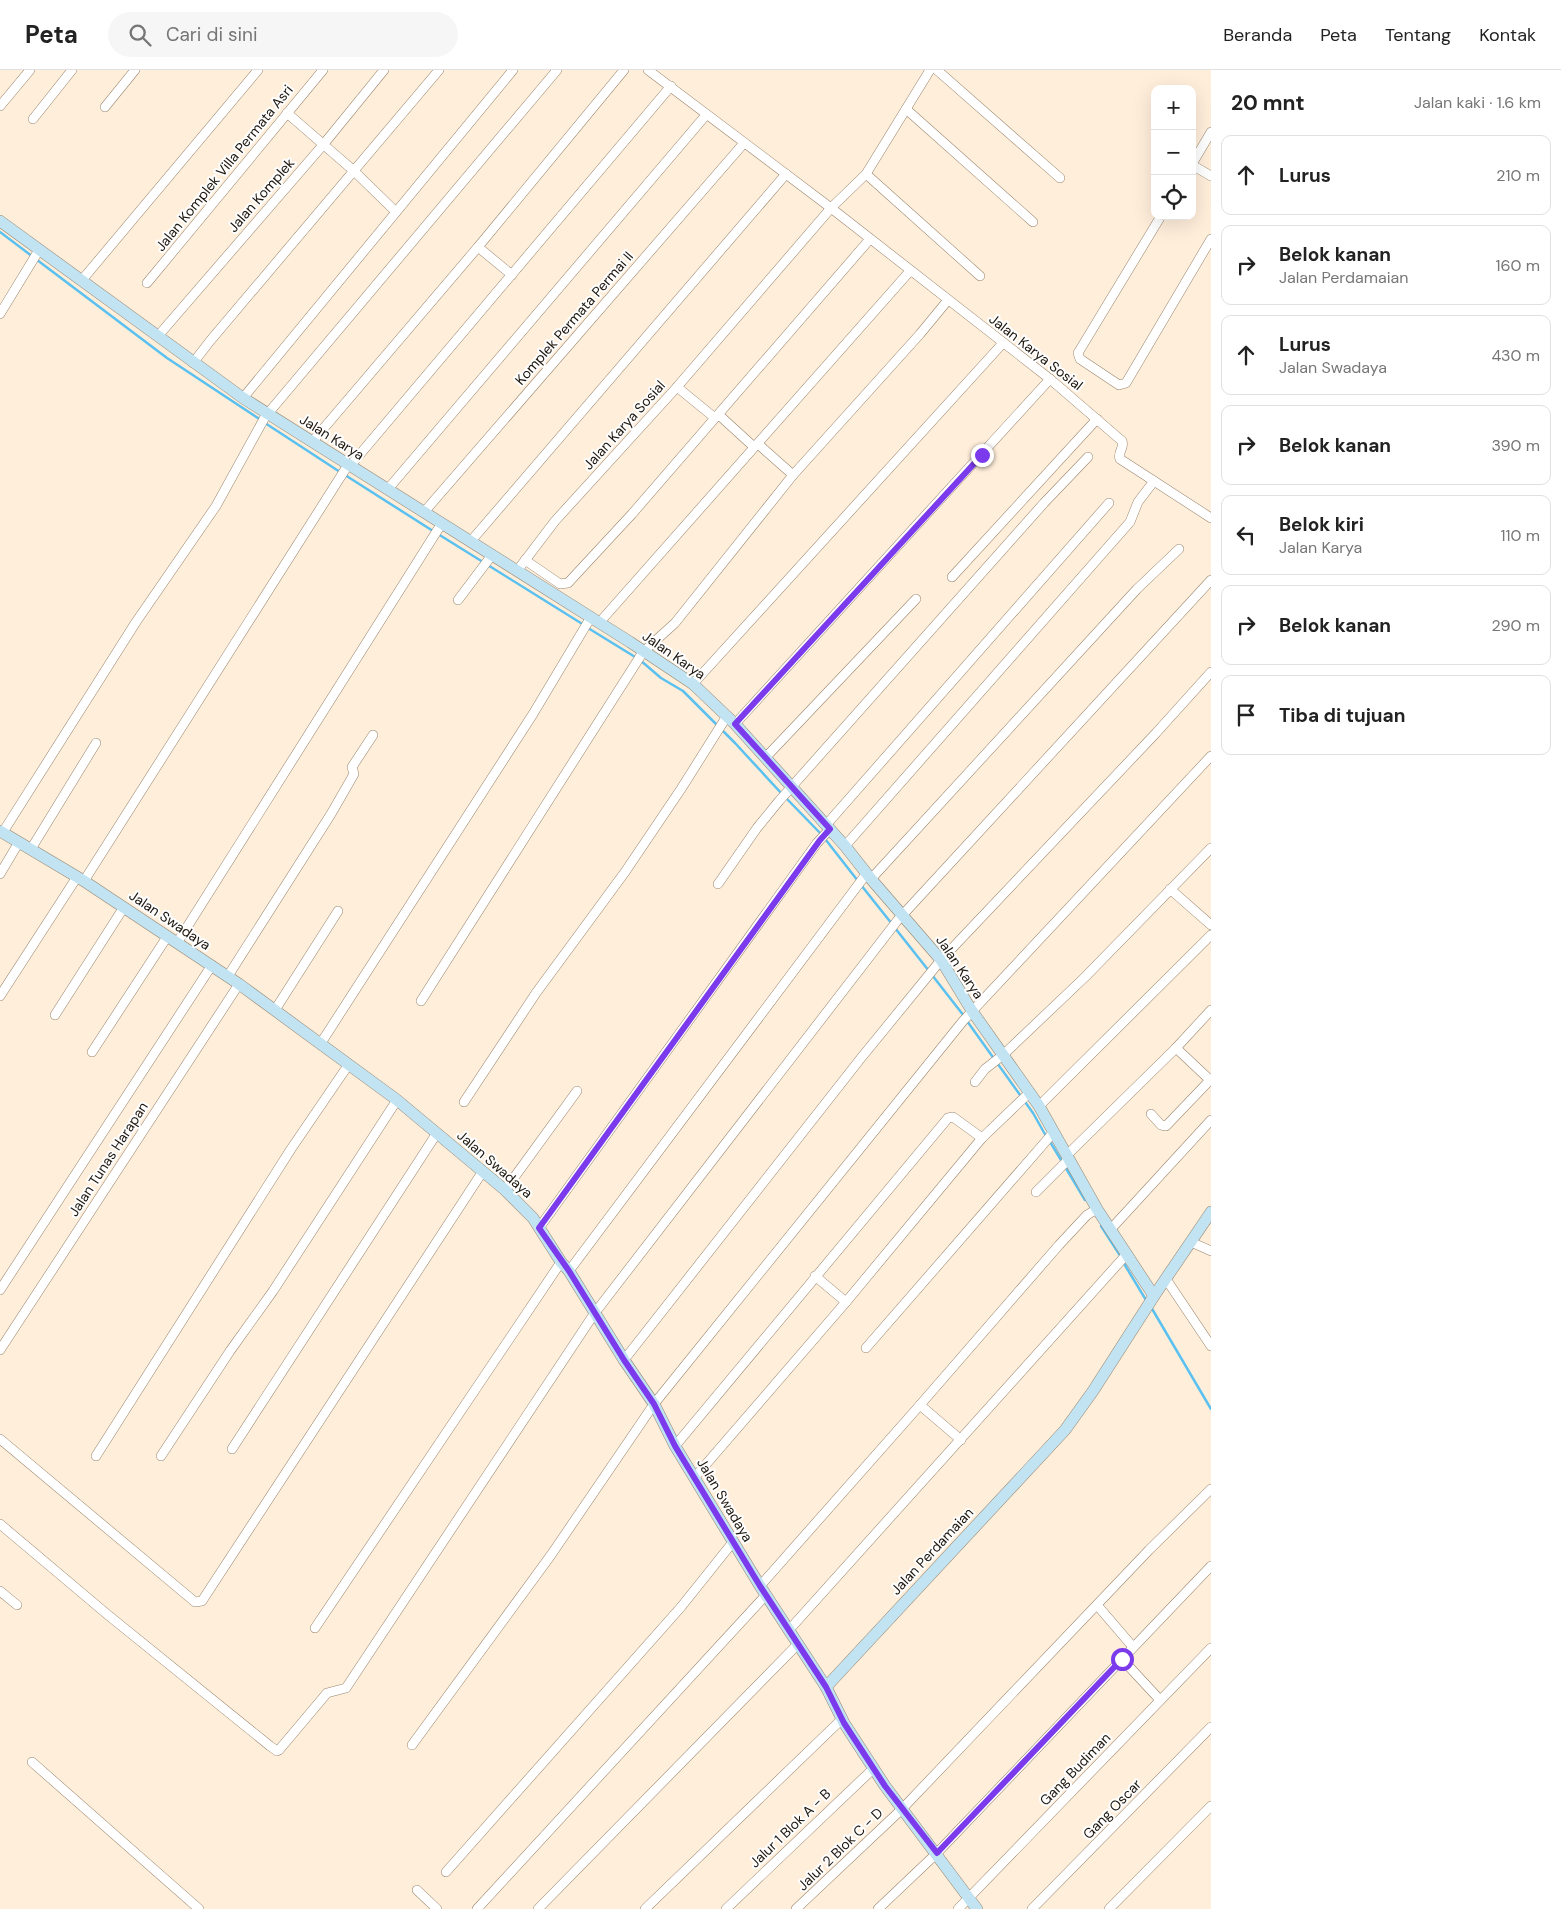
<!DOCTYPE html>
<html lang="id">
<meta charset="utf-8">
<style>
:root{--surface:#fff;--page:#f6f6f6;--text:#222;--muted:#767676;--line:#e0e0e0}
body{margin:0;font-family:"DM Sans",sans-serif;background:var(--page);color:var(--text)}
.controls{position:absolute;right:15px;top:15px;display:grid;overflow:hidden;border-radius:10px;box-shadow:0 5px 20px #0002}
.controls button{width:45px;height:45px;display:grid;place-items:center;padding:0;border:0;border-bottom:1px solid var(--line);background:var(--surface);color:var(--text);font:25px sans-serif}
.stop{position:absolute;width:15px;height:15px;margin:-11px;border:4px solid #7c3aed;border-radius:50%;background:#fff}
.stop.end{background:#7c3aed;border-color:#fff;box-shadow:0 1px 5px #0008}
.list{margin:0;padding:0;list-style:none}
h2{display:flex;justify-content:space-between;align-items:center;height:65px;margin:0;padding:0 20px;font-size:21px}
h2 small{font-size:16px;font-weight:400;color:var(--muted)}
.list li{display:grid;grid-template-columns:32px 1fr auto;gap:15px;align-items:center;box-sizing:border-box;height:80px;margin:0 10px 10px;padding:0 10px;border:1px solid var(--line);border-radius:10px}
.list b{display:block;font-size:19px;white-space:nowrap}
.list p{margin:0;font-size:16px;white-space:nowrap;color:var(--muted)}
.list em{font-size:16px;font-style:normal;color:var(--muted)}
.icon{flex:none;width:28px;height:28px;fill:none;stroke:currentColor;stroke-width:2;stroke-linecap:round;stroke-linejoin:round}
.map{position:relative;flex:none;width:1211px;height:1839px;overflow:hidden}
header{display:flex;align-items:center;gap:30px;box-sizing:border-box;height:70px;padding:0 25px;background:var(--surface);border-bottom:1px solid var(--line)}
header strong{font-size:24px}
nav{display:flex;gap:28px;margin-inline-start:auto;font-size:18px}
.search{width:350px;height:45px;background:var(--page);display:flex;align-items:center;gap:12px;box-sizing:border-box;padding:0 18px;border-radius:28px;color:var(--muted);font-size:19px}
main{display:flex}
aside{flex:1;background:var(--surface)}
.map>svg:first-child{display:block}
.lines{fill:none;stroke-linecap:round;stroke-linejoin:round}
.stream{stroke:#5ac1f0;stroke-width:2.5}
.street-casing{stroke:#97846d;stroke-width:10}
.secondary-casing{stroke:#97846d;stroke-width:12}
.street{stroke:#fff;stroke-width:9}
.secondary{stroke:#c1e3f2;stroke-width:11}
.route{stroke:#7c3aed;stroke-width:6}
.labels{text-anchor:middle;stroke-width:4;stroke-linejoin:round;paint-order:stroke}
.street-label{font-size:14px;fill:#1d160d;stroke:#fefefe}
</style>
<header>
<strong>Peta</strong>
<div class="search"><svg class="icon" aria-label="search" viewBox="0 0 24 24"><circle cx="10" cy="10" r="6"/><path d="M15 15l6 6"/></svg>Cari di sini</div>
<nav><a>Beranda</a><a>Peta</a><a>Tentang</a><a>Kontak</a></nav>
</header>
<main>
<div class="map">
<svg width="1211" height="1839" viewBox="0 0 1211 1839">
<rect width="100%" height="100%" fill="#ffeeda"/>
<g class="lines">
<g class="stream">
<path d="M0,162L167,288L261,350"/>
<path d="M265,353L340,402"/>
<path d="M345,405L433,461"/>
<path d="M438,464L584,555"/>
<path d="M588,558L640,590L661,608L683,621L735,673L782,724"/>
<path d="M786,728L822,765L858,811"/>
<path d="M861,815L892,854"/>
<path d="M895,858L929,901"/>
<path d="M932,905L964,946"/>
<path d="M967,951L1033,1043L1046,1066"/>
<path d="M1049,1070L1085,1130"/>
<path d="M1101,1156L1121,1187"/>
<path d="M1123,1192L1146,1230"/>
<path d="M1151,1237L1211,1339"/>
</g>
<defs>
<g id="street">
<path d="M648,0L831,138L866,104L930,0"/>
<path d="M937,0L1060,108"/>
<path d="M0,36L30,0"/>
<path d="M105,37L135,0"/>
<path d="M906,39L1033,152"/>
<path d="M287,43L354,101L396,142"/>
<path d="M33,49L72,0"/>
<path d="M1192,94L1211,62"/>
<path d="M1192,95L1211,106"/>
<path d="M866,104L980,206"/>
<path d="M1161,146L1078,283L1080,289L1119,315L1126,313L1211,169"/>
<path d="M512,205L478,177L624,0"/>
<path d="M82,210L258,0"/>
<path d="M147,213L323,0"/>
<path d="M0,244L39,180"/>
<path d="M158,266L323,75L384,0"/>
<path d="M193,293L210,271L439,0"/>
<path d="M677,317L715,348"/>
<path d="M243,328L513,0"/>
<path d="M719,345L754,377"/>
<path d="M312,372L478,177"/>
<path d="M758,374L793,405"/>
<path d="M350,396L671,16"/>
<path d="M388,419L706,45"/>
<path d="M425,441L744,73"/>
<path d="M471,471L786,104"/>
<path d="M525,490L560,514L568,513L632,444L870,169"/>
<path d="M517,501L555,451L677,317L831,138L1050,309L1122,371C1125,377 1117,383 1120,389L1211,448"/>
<path d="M952,507L1097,349"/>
<path d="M458,530L492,485"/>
<path d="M599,553L910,201"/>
<path d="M693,614L1003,273"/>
<path d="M735,654L1050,309"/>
<path d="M766,687L916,529"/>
<path d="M826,755L1109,433"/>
<path d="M3,762L136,552L216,436L265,347L557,0"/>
<path d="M845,776L1130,452L1138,432L1154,411"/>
<path d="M31,779L96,673"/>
<path d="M0,804L19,772"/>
<path d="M871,809L1137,519L1179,479"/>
<path d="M84,811L348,395"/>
<path d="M718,814L757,758L779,731L1044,433L1088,387"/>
<path d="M1170,819L1211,855"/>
<path d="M177,873L442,453"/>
<path d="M228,906L331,744L354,704L352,697L373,665"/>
<path d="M0,926L77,807"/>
<path d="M421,931L643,582L675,553L793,405L920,264L948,230"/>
<path d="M275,940L338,841"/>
<path d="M55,945L124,837"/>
<path d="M321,973L533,644L588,552L592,549"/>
<path d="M1176,978L1210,1010"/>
<path d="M92,982L167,867"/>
<path d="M975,1012L985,999L1003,985L1085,907L1211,778"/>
<path d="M464,1032L536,923L625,802L681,719L727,646"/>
<path d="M1039,1036L1211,865"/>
<path d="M1151,1044L1161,1055L1166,1056L1211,1009"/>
<path d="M1067,1085L1176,978L1211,940"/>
<path d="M505,1120L577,1021"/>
<path d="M1036,1122L1069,1089"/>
<path d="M539,1158L817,773L830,759"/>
<path d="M1110,1160L1211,1050"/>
<path d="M1191,1172L1211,1181"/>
<path d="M569,1201L867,803"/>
<path d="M815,1206L846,1232"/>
<path d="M1166,1209L1211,1276"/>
<path d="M0,1220L212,895"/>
<path d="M866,1278L1053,1063"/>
<path d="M0,1280L239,914"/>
<path d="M624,1290L861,988L941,890L1156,663L1211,602"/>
<path d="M920,1335L961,1370"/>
<path d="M0,1369L195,1532L202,1531L483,1101"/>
<path d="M675,1376L948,1048L953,1047L982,1068"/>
<path d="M232,1379L437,1063"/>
<path d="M96,1386L291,1079L349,994"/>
<path d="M161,1386L230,1281L273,1221L397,1030"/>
<path d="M695,1407L846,1232L982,1068L1030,1022"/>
<path d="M0,1454L108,1545L270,1676L277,1681L279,1680L327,1623L346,1618L594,1244L897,851L1211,510"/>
<path d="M760,1516L920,1335L1059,1175L1087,1145L1097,1139"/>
<path d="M0,1521L17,1535"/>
<path d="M1097,1535L1133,1577"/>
<path d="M315,1558L561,1192"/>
<path d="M789,1560L1126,1185"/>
<path d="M1122,1589L1160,1630"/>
<path d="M412,1675L551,1485L654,1334L963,951L1211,686"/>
<path d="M32,1692L199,1839"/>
<path d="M446,1802L681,1537L733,1472"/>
<path d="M417,1820L437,1839"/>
<path d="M477,1839L766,1525"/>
<path d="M538,1839L798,1574"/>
<path d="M645,1839L842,1649"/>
<path d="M726,1839L874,1698"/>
<path d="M796,1839L902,1739L1149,1480L1211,1419"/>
<path d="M878,1839L937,1783L1211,1496"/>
<path d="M958,1839L1211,1578"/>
<path d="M1032,1839L1211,1657"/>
<path d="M1109,1839L1211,1736"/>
</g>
<g id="secondary">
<path d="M0,151L243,328L630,572L693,614L735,654L845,776L871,809L941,890L972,941L1039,1036L1097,1139L1154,1226"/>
<path d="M0,761L84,811L239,914L397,1030L505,1120L533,1148L561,1192L569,1201L624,1290L654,1334L675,1376L760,1516L826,1617L844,1653L885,1716L977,1839"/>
<path d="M826,1617L1065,1360L1093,1321L1154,1226L1211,1142"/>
</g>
</defs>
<use href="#street" class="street-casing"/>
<use href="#secondary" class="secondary-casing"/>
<use href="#street" class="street"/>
<use href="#secondary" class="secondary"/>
</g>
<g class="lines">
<path class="route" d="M982,385L735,654L830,759L820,770L539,1158L569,1201L624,1290L654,1334L675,1376L760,1516L826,1617L844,1653L885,1716L937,1783L1122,1589"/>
</g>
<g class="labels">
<g class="street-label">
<text transform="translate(224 98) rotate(-51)" y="5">Jalan Komplek Villa Permata Asri</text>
<text transform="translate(261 125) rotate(-49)" y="5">Jalan Komplek</text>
<text transform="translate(574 248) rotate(-49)" y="5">Komplek Permata Permai II</text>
<text transform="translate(1036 282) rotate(38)" y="5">Jalan Karya Sosial</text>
<text transform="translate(624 355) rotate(-48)" y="5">Jalan Karya Sosial</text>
<text transform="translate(332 367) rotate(32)" y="5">Jalan Karya</text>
<text transform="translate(674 585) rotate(35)" y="5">Jalan Karya</text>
<text transform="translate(170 850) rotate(34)" y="5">Jalan Swadaya</text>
<text transform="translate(960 897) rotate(56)" y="5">Jalan Karya</text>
<text transform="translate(108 1089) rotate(-57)" y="5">Jalan Tunas Harapan</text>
<text transform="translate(495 1094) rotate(41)" y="5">Jalan Swadaya</text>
<text transform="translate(725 1430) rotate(59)" y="5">Jalan Swadaya</text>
<text transform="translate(932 1481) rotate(-47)" y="5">Jalan Perdamaian</text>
<text transform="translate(1075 1699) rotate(-46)" y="5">Gang Budiman</text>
<text transform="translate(1112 1739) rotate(-46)" y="5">Gang Oscar</text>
<text transform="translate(790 1758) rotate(-44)" y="5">Jalur 1 Blok A - B</text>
<text transform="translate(840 1779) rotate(-44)" y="5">Jalur 2 Blok C - D</text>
</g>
</g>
</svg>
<div class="controls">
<button>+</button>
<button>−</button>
<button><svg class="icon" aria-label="locate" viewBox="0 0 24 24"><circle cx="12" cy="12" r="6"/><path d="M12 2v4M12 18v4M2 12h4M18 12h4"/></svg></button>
</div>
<div class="stop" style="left:1122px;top:1589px"></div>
<div class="stop end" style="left:982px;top:385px"></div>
</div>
<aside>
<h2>20 mnt<small>Jalan kaki · 1.6 km</small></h2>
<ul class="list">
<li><svg class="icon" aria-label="ahead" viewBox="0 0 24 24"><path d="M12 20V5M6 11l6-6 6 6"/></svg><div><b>Lurus</b></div><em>210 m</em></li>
<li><svg class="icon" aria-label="right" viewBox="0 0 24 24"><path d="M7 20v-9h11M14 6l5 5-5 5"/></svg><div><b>Belok kanan</b><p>Jalan Perdamaian</p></div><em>160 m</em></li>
<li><svg class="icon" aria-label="ahead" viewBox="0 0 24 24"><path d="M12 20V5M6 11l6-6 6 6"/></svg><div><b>Lurus</b><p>Jalan Swadaya</p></div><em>430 m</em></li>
<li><svg class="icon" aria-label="right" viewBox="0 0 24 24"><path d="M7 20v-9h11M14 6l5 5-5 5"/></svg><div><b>Belok kanan</b></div><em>390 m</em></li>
<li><svg class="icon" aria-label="left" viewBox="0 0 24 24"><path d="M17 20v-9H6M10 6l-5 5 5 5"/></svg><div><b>Belok kiri</b><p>Jalan Karya</p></div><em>110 m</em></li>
<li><svg class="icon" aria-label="right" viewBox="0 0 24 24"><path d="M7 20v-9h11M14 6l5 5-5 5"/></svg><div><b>Belok kanan</b></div><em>290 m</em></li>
<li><svg class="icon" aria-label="arrive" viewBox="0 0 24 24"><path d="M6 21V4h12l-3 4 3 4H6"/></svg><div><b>Tiba di tujuan</b></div></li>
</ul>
</aside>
</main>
